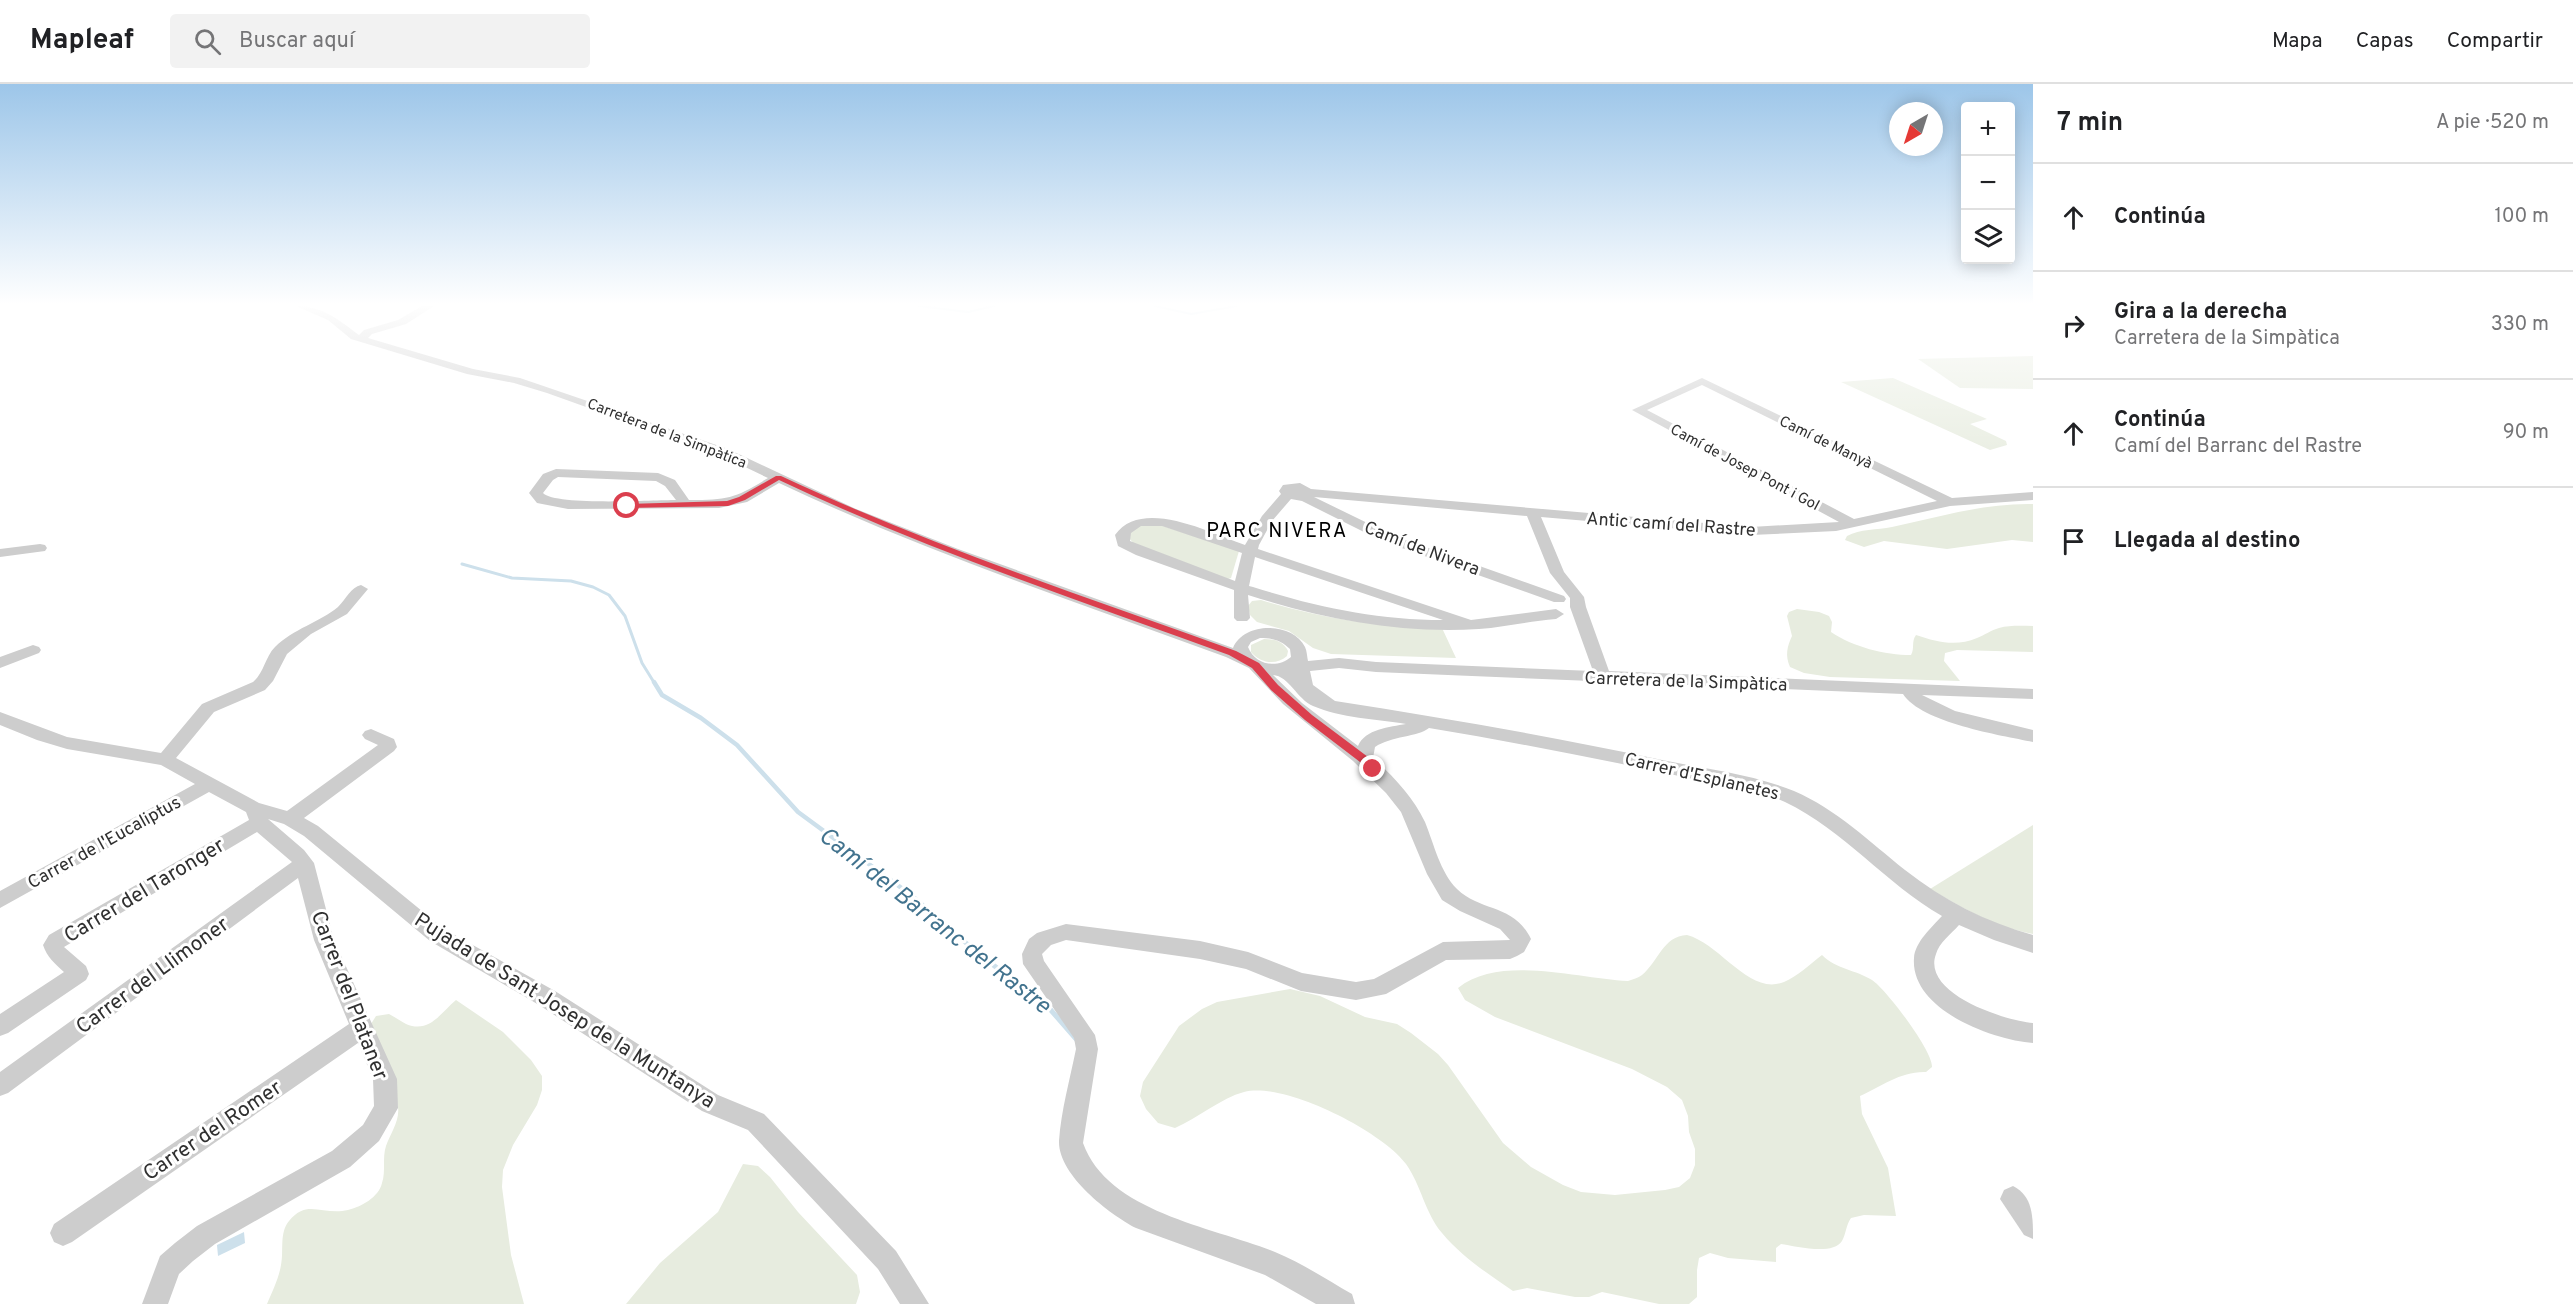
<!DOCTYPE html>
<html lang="es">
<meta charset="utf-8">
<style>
:root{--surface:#fff;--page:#f2f2f2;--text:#202124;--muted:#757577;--line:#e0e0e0}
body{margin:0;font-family:Overpass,sans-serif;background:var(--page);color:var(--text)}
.controls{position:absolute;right:18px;top:18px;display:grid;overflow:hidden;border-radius:6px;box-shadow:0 3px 15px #0003}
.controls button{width:54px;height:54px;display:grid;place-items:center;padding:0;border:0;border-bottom:2px solid var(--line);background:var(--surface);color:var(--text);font:30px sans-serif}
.compass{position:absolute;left:1889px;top:18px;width:54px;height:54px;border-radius:50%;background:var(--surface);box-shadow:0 3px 15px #0003;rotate:219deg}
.stop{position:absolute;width:18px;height:18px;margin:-14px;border:4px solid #db3f4e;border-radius:50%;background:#fff}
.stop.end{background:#db3f4e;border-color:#fff;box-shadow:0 2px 6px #0008}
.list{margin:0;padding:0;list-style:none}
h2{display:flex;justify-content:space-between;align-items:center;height:78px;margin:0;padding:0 24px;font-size:26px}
h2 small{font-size:20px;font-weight:400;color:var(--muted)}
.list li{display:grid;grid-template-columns:39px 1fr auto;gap:18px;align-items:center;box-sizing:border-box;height:108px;padding:0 24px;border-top:2px solid var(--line)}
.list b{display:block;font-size:22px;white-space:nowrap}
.list p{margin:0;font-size:20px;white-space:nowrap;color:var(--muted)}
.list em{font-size:20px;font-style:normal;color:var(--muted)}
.icon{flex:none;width:33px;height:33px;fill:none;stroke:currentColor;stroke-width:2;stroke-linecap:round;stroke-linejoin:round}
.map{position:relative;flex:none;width:2033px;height:1220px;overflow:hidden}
header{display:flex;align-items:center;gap:36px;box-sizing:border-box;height:84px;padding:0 30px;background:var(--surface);border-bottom:2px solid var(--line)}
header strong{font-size:28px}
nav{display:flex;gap:33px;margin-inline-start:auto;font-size:21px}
.search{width:420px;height:54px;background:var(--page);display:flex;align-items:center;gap:15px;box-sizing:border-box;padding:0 21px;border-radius:6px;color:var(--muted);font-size:22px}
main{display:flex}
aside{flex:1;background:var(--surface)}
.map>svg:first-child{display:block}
.green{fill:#e7ecdf}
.water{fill:#cde0eb}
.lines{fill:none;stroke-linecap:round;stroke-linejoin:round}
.stream-far3{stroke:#cde0eb;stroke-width:2}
.stream-far2{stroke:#cde0eb;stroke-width:3}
.stream-far1{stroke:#cde0eb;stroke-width:4.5}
.stream{stroke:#cde0eb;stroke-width:5}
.minor{fill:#cdcdcd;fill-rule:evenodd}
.route{fill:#db3f4e}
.labels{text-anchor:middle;stroke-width:6;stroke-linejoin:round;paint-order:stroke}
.far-street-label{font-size:15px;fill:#303030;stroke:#fff}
.street-label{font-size:18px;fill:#303030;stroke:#fff}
.neighbourhood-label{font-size:20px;letter-spacing:1.5px;fill:#000;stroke:#fff}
.near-street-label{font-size:21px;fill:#303030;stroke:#fff}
.near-water-label{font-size:24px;font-style:italic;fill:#42738e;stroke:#fff}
</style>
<header>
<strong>Mapleaf</strong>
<div class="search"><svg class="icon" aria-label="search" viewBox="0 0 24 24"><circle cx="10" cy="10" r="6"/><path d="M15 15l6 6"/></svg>Buscar aquí</div>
<nav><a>Mapa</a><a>Capas</a><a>Compartir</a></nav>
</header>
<main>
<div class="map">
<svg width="2033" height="1220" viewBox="0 0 2033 1220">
<rect width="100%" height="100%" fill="#fff"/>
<g class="green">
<path d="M2033,272V305L1960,304L1918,275Z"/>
<path d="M1893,294L1987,335L1970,340L2006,357L2007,361L1990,366L1841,298Z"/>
<path d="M2033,420V458L2012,456L1947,465L1884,457L1864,463L1845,456L1847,452C1860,445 1877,446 1892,443C1939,433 1984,419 2033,420Z"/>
<path d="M1160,441L1239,467L1231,494L1228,495L1135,461L1129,454L1131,448L1138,442Z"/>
<path d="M1261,516C1321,534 1379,543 1442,544L1456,574L1331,570L1313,564L1289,547L1257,538L1250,531L1248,522L1252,517Z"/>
<path d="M1797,525L1819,528L1829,532L1832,538L1831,548C1853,563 1885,571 1911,571C1915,564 1911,558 1916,551C1937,558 1956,563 1977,554C1985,551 1991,546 1999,544C2010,541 2022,542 2033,542V568L1957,566L1945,569L1944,577L1960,597L1830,593L1804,589L1790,583C1785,571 1787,563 1792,552L1787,532L1789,528Z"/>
<path d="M1264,555C1274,555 1283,557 1288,567L1287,572C1276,582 1260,579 1251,568V561Z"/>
<path d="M2033,741V850C1995,843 1962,824 1930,805Z"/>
<path d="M1687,851C1721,860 1749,912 1784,898C1798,892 1810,880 1822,871C1836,885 1856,886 1872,896C1886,905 1933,967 1932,983L1926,988C1901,987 1882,1002 1860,1012L1862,1030L1888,1084L1896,1132L1864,1131L1851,1134C1846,1141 1846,1150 1842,1157C1833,1172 1795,1162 1781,1160L1776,1164V1178L1728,1174L1710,1169L1699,1174L1697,1186V1213L1689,1220H1659L1602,1208L1589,1213H1575L1527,1204L1513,1207C1487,1189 1462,1173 1442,1149C1425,1129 1421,1101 1406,1080C1383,1048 1284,997 1244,1008C1221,1014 1198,1034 1175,1044L1158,1039L1146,1025L1140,1012L1143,998L1179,942L1202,925L1217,918L1290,905L1320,912L1365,933L1397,940L1411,949L1438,970L1448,981L1503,1059L1531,1083L1563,1101L1581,1108L1615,1111L1665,1106L1679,1103L1690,1094L1695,1081V1065L1689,1048L1688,1032L1682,1016L1667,1003L1632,985L1495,933L1465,916L1458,904C1500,870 1579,895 1628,897C1633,895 1638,894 1642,891C1658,878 1663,852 1687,851Z"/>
<path d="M456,916L503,948L531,976L542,992V1006L537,1021L513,1061L503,1086L502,1103L511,1171L524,1220H267C272,1208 279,1194 281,1181C284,1167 279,1149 289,1137C307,1114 323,1132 348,1126C361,1123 379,1113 382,1099C386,1087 382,1074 386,1062C390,1050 400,1037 398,1023C395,999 379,964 371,940L376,932L389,930C395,933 400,937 406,940C430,950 441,928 456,916Z"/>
<path d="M743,1080L758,1082L770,1093L798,1128L857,1191L860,1208L856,1220H626L660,1179L718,1128Z"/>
</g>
<path class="water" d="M244,1148L245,1159L218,1172L217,1161Z"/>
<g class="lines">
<g class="stream-far3">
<path d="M919,222L968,228L994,222"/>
<path d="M1155,222L1191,230L1237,222"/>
</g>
<path class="stream-far2" d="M462,480L512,494L571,497L593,503L609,511L625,532L642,579L655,600"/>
<path class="stream-far1" d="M654,598L662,611L701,634L737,661L798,728L911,811L981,872"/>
<path class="stream" d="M979,870L1049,924L1077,956"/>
<g class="minor">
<path d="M296,222C323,222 339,236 359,251L364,246L398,236L422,222H434L406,240L372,250L368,254L473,285L520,294L728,365L856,425L958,465L1233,564C1244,537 1293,538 1305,563C1307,567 1307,573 1308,577L1339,574L1376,578L1593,587L1570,523V514L1550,489L1527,432L1314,413L1392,451L1564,512L1566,515L1564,518H1554L1382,457L1302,417L1291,415L1272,437L1259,461L1258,465L1471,536L1556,525L1564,530L1556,535C1530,537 1505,543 1479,545C1399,550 1324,535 1248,511L1250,534L1247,537H1237L1234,534V506L1136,471L1118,462L1115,451C1142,413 1210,449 1245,461L1262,432L1281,410L1279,407L1283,401L1300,399L1311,405L1751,443L1839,438L1632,326L1702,294L1952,414L2033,408V416L1950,422L1836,447L1751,451L1541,433L1564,488L1584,513L1586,523L1609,587L2033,605V615L1922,611L1955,627L2033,646V658C2000,651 1922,639 1903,610L1376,588L1339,584L1310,587L1313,601L1335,617C1445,634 1554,653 1662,676C1706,685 1752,690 1794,707C1836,725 1870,758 1905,786C1943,816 1986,838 2033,851V869L1994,856L1959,841C1951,850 1939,859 1936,870C1921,910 2006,937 2033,939V959C1993,956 1910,926 1914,874C1915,858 1932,843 1942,832C1886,800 1844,746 1785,718C1752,703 1714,700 1679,692C1596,674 1513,658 1429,644C1418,653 1391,652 1375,663L1373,674C1394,693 1413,713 1425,738C1434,760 1440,788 1457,805C1481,828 1514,820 1531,855L1524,868L1517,872L1510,875L1446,876L1386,910L1356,916L1301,907L1246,885L1200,875L1066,856L1051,861L1042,870L1044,877L1095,951L1098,965L1083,1059C1108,1129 1214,1143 1275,1168C1302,1179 1327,1196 1352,1210L1355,1220H1316L1265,1191L1136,1144C1109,1130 1058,1091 1059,1057C1061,1027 1070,995 1076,965L1074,954L1023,880L1022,870L1029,855L1037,849L1066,840L1200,857L1248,868L1302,889L1356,898L1374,895L1443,858L1510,856L1500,845L1460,827L1442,816L1427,790L1401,728L1386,709L1353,677L1283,620L1249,584L1226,573C1076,518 923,467 779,399L747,418L719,424L568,425L537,419L529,409L543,390L556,385L658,389L675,396L689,416C729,416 735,414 768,394L720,371L547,309L514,299L467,290L351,255L328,236ZM1702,301L1937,417L1854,435L1647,326ZM558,393L656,397L665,402L676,416C653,416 555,422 543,409L553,396ZM1141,442H1162L1242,469L1235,497L1130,457L1131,449ZM1255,473L1443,536C1377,536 1316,523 1253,503L1249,502ZM1260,554C1272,554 1281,556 1290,565L1291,573C1277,585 1255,581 1248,563L1251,558ZM1273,591C1289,592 1297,615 1313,622C1341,634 1376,635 1406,640C1390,643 1365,645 1358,662L1302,619Z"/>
<path d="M40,460L45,461L47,464L45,467L0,473V465Z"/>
<path d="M361,501L368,505L347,530L311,550L287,570L273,597L265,606L214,628L176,674L259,719L287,727L378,661L365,655L362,651L365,647L371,645L394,655L397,663L394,667L304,734L318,742L444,845L555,907L718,1011L764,1030L896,1167L929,1220H900L878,1185L748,1046L702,1027L539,921L430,857L304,752L284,740L268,735L304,766L314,779L334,856L397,995L398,1024L379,1057L350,1083L215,1160L193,1177L179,1190L168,1220H142L160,1172L175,1159L197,1142L332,1067L363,1041L374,1022L373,995L358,959L72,1158L63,1162L54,1158L50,1149L54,1140L349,940L314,856L298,794L8,1009L0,1012V988L292,778L257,748L64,863L86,882L89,890L86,896L8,949L0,952V930L64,888C55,880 47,873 43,861L49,851L249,736L246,728L209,708L0,824V807L195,700L161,681L67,665L37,656L0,641V628L67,653L161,669L202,620L253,598C264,589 265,573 275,563C293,545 320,538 338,523C346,515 351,503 361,501Z"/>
<path d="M33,561L39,563L41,566L39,569L0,584V573Z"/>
<path d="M2013,1102C2033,1112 2033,1133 2033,1155L2024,1151L2000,1115L2004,1106Z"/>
</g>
</g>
<linearGradient id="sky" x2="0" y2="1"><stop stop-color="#9dc6e9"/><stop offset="0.56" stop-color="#fff"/><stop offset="1" stop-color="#fff" stop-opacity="0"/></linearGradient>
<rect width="2033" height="393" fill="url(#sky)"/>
<path class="route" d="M776,392H781C928,461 1083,512 1236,567L1259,579L1278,601L1312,631L1368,673L1378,685L1377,688H1369L1360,678L1305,636L1271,606L1252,584L1229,571C1078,516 924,465 779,396L745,416L728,422L627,424L623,422L627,420L727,417L739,413Z"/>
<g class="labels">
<g class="far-street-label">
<text transform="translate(667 349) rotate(21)" y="5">Carretera de la Simpàtica</text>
<text transform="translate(1826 358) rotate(26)" y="5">Camí de Manyà</text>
<text transform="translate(1745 383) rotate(28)" y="5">Camí de Josep Pont i Gol</text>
</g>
<g class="street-label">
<text transform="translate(1671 440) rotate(4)" y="6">Antic camí del Rastre</text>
<text transform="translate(1422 464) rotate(21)" y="6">Camí de Nivera</text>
<text transform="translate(1686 597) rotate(2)" y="6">Carretera de la Simpàtica</text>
<text transform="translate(1702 692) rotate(13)" y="6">Carrer d'Esplanetes</text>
<text transform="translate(104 758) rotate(-29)" y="6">Carrer de l'Eucaliptus</text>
</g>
<g class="neighbourhood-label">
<text x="1277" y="453">PARC NIVERA</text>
</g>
<g class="near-street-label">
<text transform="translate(144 806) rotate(-31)" y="7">Carrer del Taronger</text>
<text transform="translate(152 891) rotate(-36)" y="7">Carrer del Llimoner</text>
<text transform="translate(350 911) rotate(69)" y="7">Carrer del Plataner</text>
<text transform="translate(565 926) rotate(32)" y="7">Pujada de Sant Josep de la Muntanya</text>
<text transform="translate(212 1046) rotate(-34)" y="7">Carrer del Romer</text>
</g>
<g class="near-water-label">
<text transform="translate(935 836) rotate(38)" y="8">Camí del Barranc del Rastre</text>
</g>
</g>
</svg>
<div class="controls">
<button>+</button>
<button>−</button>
<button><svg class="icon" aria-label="layers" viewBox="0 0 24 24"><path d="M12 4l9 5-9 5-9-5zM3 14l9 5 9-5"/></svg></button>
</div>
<svg class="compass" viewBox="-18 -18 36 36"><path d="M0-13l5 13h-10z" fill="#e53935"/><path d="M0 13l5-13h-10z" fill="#757577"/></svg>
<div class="stop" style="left:627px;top:422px"></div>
<div class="stop end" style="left:1373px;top:685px"></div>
</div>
<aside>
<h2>7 min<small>A pie · 520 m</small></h2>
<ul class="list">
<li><svg class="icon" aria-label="ahead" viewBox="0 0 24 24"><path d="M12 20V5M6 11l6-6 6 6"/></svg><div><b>Continúa</b></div><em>100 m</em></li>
<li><svg class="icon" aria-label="right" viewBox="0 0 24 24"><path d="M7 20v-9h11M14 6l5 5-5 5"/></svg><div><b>Gira a la derecha</b><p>Carretera de la Simpàtica</p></div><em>330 m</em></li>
<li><svg class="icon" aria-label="ahead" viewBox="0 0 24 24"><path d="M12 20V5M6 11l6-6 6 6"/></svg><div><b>Continúa</b><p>Camí del Barranc del Rastre</p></div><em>90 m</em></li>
<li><svg class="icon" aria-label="arrive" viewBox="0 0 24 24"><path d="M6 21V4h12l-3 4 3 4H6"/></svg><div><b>Llegada al destino</b></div></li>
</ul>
</aside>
</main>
